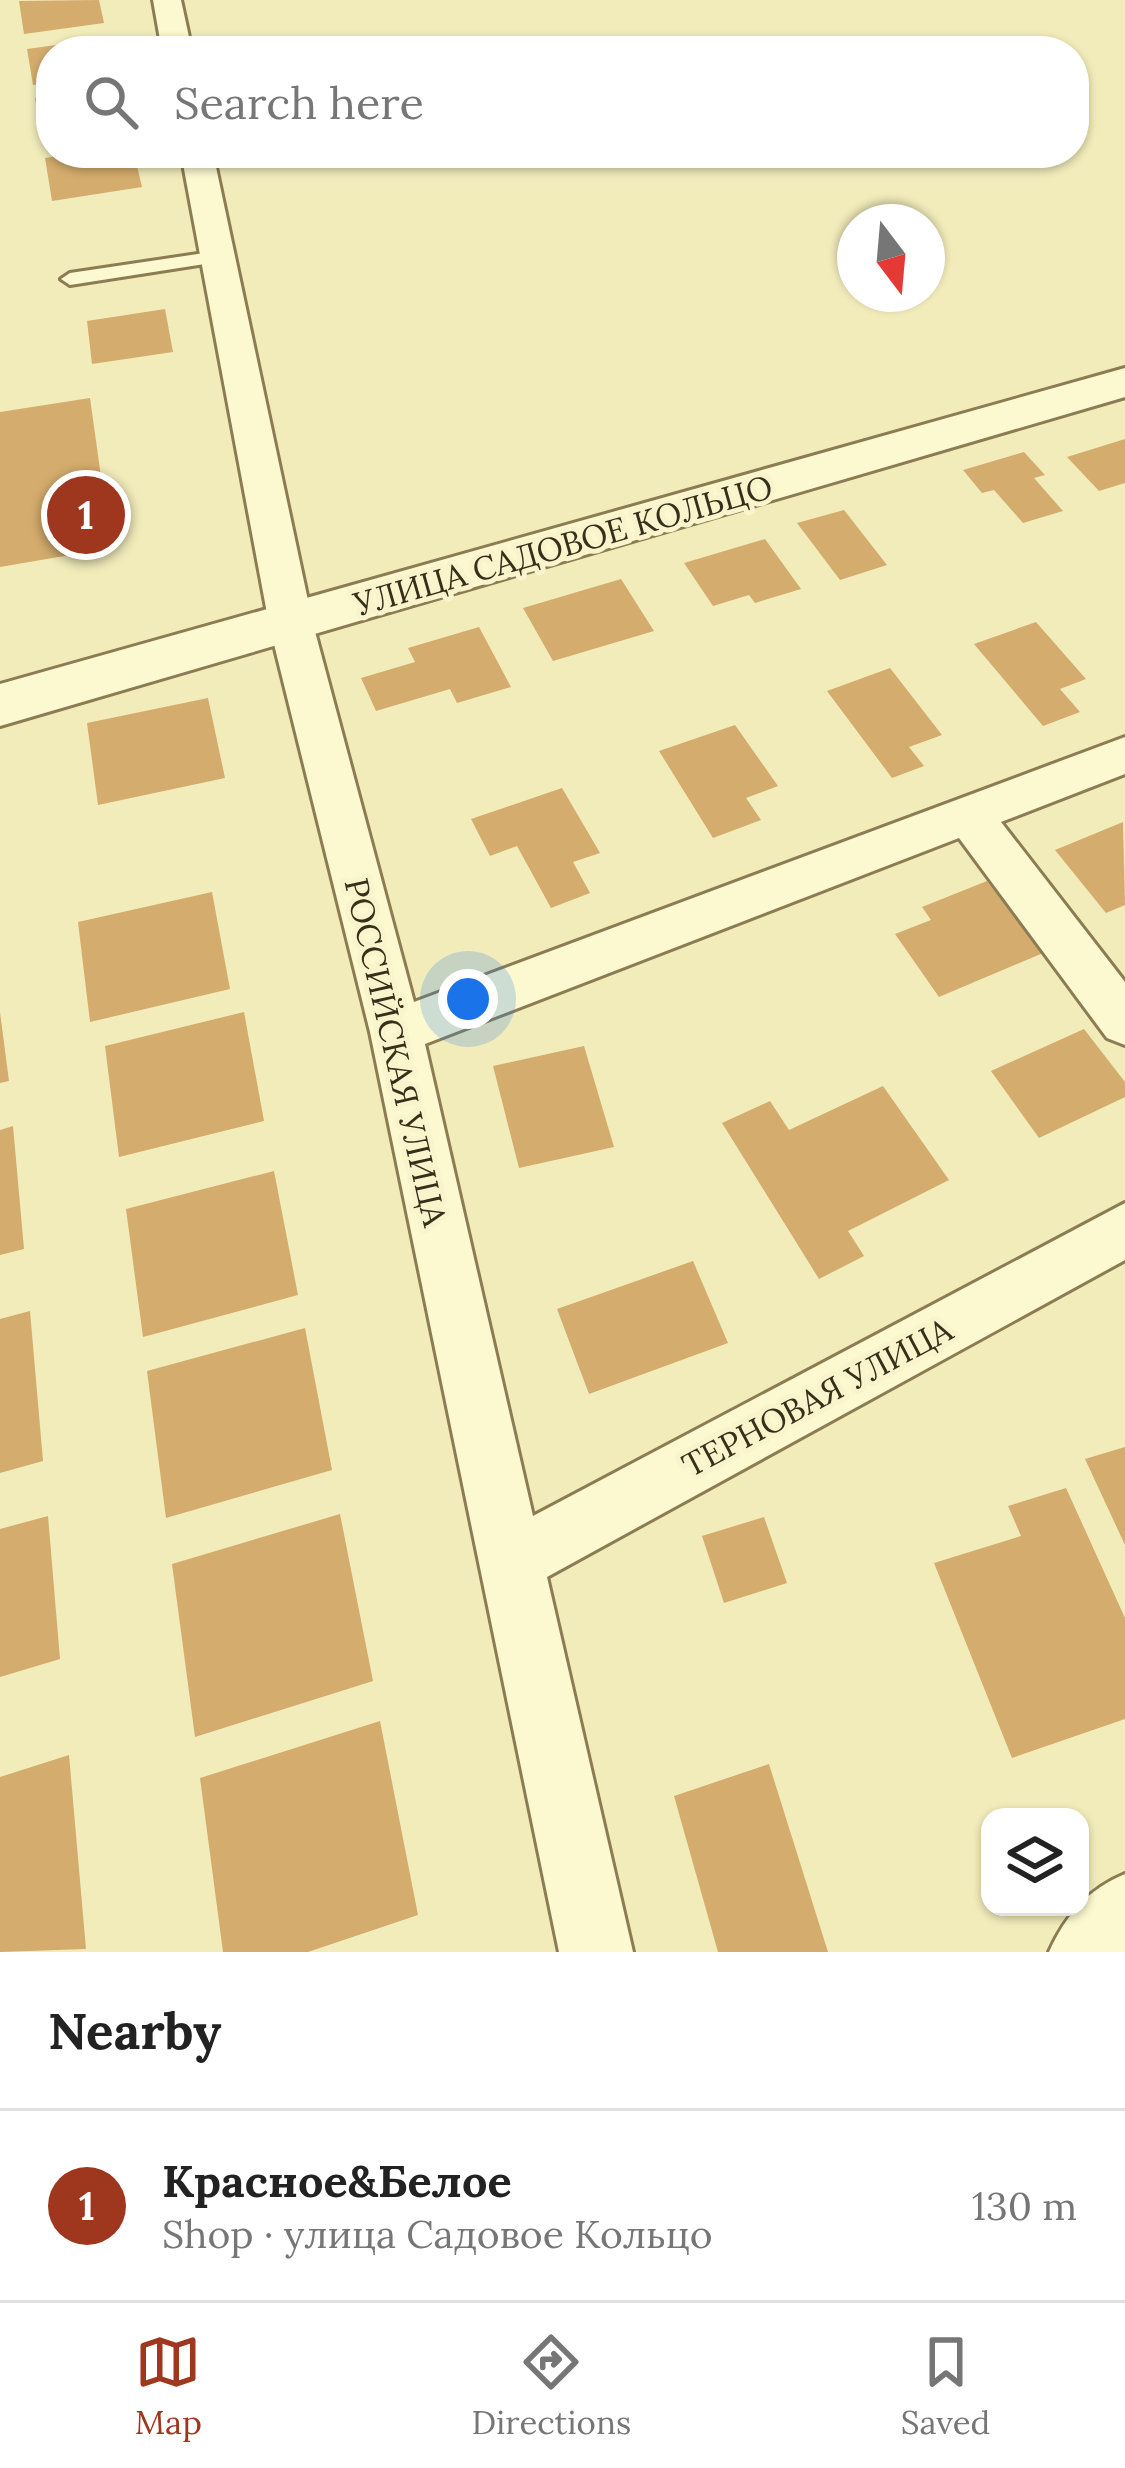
<!DOCTYPE html>
<meta charset="utf-8">
<style>
:root{--surface:#fff;--page:#f2f2f2;--text:#222;--muted:#767676;--line:#e0e0e0;--accent:#9f371e}
body{margin:0;font-family:Lora,serif;background:var(--page);color:var(--text)}
.controls{position:absolute;right:36px;bottom:36px;display:grid;overflow:hidden;border-radius:24px;box-shadow:0 3px 9px #0004}
.controls button{width:108px;height:108px;display:grid;place-items:center;padding:0;border:0;border-bottom:3px solid var(--line);background:var(--surface);color:var(--text);font:60px sans-serif}
.compass{position:absolute;left:837px;top:204px;width:108px;height:108px;border-radius:50%;background:var(--surface);box-shadow:0 3px 9px #0004;rotate:164deg}
.you{position:absolute;left:468px;top:999px;width:42px;height:42px;margin:-30px;border:9px solid #fff;border-radius:50%;background:#1a73e8;box-shadow:0 0 0 18px #1a73e833}
.badge{display:grid;place-items:center;width:78px;height:78px;border-radius:50%;background:var(--accent);color:#fff;font-size:39px;font-weight:700}
.pin{position:absolute;translate:-50% -50%;border:6px solid #fff;box-shadow:0 3px 12px #0006}
.list{margin:0;padding:0;list-style:none}
h2{display:flex;justify-content:space-between;align-items:center;height:156px;margin:0;padding:0 48px;font-size:51px}
h2 small{font-size:39px;font-weight:400;color:var(--muted)}
.list li{display:grid;grid-template-columns:78px 1fr auto;gap:36px;align-items:center;box-sizing:border-box;height:192px;padding:0 48px;border-top:3px solid var(--line)}
.list b{display:block;font-size:45px;white-space:nowrap}
.list p{margin:0;font-size:39px;white-space:nowrap;color:var(--muted)}
.list em{font-size:39px;font-style:normal;color:var(--muted)}
.icon{flex:none;width:66px;height:66px;fill:none;stroke:currentColor;stroke-width:2;stroke-linecap:round;stroke-linejoin:round}
.map{position:relative;flex:none;width:1125px;height:1952px;overflow:hidden}
.search{position:absolute;background:var(--surface);box-shadow:0 3px 9px #0004;left:36px;right:36px;top:36px;height:132px;display:flex;align-items:center;gap:30px;box-sizing:border-box;padding:0 42px;border-radius:48px;color:var(--muted);font-size:45px}
.sheet{height:348px;background:var(--surface)}
nav{display:flex;justify-content:space-around;align-items:center;box-sizing:border-box;height:168px;border-top:3px solid var(--line);background:var(--surface);font-size:33px;color:var(--muted)}
nav a{display:grid;justify-items:center;gap:6px}
nav .on{color:var(--accent)}
.map>svg:first-child{display:block}
.building{fill:#d4ac6d}
.lines{fill:none;stroke-linecap:round;stroke-linejoin:round}
.service-casing{stroke:#8b7c54;stroke-width:6}
.minor-casing{stroke:#8b7c54;stroke-width:6}
.tertiary-casing{stroke:#8b7c54;stroke-width:6}
.service{fill:#fcf8cf;fill-rule:evenodd}
.minor{fill:#fcf8cf;fill-rule:evenodd}
.tertiary{fill:#fcf8cf;fill-rule:evenodd}
.labels{text-anchor:middle;stroke-width:10;stroke-linejoin:round;paint-order:stroke}
.street-label{font-size:33px;fill:#382f1a;stroke:#f9f4cc}
</style>
<div class="map">
<svg width="1125" height="1952" viewBox="0 0 1125 1952">
<rect width="100%" height="100%" fill="#f2ecbb"/>
<g class="building">
<path d="M99,0L104,23L24,34L19,1Z"/>
<path d="M108,38L111,51H51V82L33,85L27,49Z"/>
<path d="M51,96V136L42,137L35,98Z"/>
<path d="M79,153H134L142,187L52,201L45,158Z"/>
<path d="M165,309L173,352L92,364L87,321Z"/>
<path d="M90,398L111,548L0,567V412Z"/>
<path d="M1125,439V483L1099,491L1067,457Z"/>
<path d="M1024,452L1045,475L1034,478L1063,511L1023,523L994,490L982,493L963,470Z"/>
<path d="M844,510L887,565L840,580L797,523Z"/>
<path d="M765,539L801,589L755,603L749,595L713,606L684,563Z"/>
<path d="M621,579L654,631L553,661L523,608Z"/>
<path d="M1036,622L1086,679L1060,689L1080,712L1043,726L974,644Z"/>
<path d="M479,627L511,687L457,703L450,689L376,711L361,678L415,662L408,648Z"/>
<path d="M890,668L942,735L909,747L924,766L892,778L827,691Z"/>
<path d="M208,698L225,778L98,805L87,723Z"/>
<path d="M735,725L778,786L746,798L761,820L713,838L659,751Z"/>
<path d="M562,788L600,853L573,862L590,893L551,908L517,846L490,856L471,819Z"/>
<path d="M1123,822L1125,905L1106,913L1055,850Z"/>
<path d="M987,881L1043,953L939,997L895,934L931,920L922,907Z"/>
<path d="M212,892L230,989L90,1022L78,922Z"/>
<path d="M0,1012L9,1081L0,1083Z"/>
<path d="M244,1012L264,1121L119,1157L105,1046Z"/>
<path d="M1084,1029L1125,1082V1097L1039,1138L991,1071Z"/>
<path d="M584,1046L614,1147L519,1168L493,1066Z"/>
<path d="M883,1086L949,1180L848,1231L864,1256L819,1279L722,1123L770,1101L789,1130Z"/>
<path d="M13,1126L24,1249L0,1255V1130Z"/>
<path d="M274,1171L298,1295L143,1337L126,1209Z"/>
<path d="M693,1261L728,1343L589,1394L557,1309Z"/>
<path d="M30,1311L43,1461L0,1473V1319Z"/>
<path d="M305,1328L332,1470L166,1518L147,1371Z"/>
<path d="M1125,1447V1545L1085,1459Z"/>
<path d="M1066,1488L1125,1618V1719L1012,1758L934,1563L1021,1536L1008,1506Z"/>
<path d="M340,1514L373,1681L195,1737L172,1564Z"/>
<path d="M48,1516L60,1659L0,1677V1529Z"/>
<path d="M764,1517L787,1583L724,1603L702,1536Z"/>
<path d="M380,1721L418,1915L308,1952H223L200,1778Z"/>
<path d="M69,1755L86,1949L0,1952V1777Z"/>
<path d="M769,1764L828,1952H718L674,1796Z"/>
</g>
<g class="lines">
<defs>
<path id="service" d="M218,251L224,253V261L70,285L61,279L70,273Z"/>
<g id="minor">
<path d="M153,0H181L192,51H162Z"/>
<path d="M181,153H213L313,624L414,1002L1125,737V774L1001,822L1125,982V1045L1107,1038L959,838L425,1044L533,1516L1125,1203V1260L547,1577L633,1952H559L370,1032L269,624Z"/>
<path d="M1125,1874V1952H1049C1065,1916 1088,1889 1125,1874Z"/>
</g>
<path id="tertiary" d="M1125,368V397L0,726V684Z"/>
</defs>
<use href="#service" class="service-casing"/>
<use href="#minor" class="minor-casing"/>
<use href="#tertiary" class="tertiary-casing"/>
<use href="#service" class="service"/>
<use href="#minor" class="minor"/>
<use href="#tertiary" class="tertiary"/>
</g>
<g class="labels">
<g class="street-label">
<text transform="translate(563 545) rotate(-16)" y="12">УЛИЦА САДОВОЕ КОЛЬЦО</text>
<text transform="translate(396 1052) rotate(77)" y="12">РОССИЙСКАЯ УЛИЦА</text>
<text transform="translate(817 1397) rotate(-28)" y="12">ТЕРНОВАЯ УЛИЦА</text>
</g>
</g>
</svg>
<div class="controls">
<button><svg class="icon" aria-label="layers" viewBox="0 0 24 24"><path d="M12 4l9 5-9 5-9-5zM3 14l9 5 9-5"/></svg></button>
</div>
<svg class="compass" viewBox="-18 -18 36 36"><path d="M0-13l5 13h-10z" fill="#e53935"/><path d="M0 13l5-13h-10z" fill="#767676"/></svg>
<div class="you"></div>
<div class="pin badge" style="left:86px;top:515px">1</div>
<div class="search"><svg class="icon" aria-label="search" viewBox="0 0 24 24"><circle cx="10" cy="10" r="6"/><path d="M15 15l6 6"/></svg>Search here</div>
</div>
<section class="sheet">
<h2>Nearby<small></small></h2>
<ul class="list">
<li><span class="badge">1</span><div><b>Красное&amp;Белое</b><p>Shop · улица Садовое Кольцо</p></div><em>130 m</em></li>
</ul>
</section>
<nav>
<a class="on"><svg class="icon" aria-label="map" viewBox="0 0 24 24"><path d="M3 6l6-2 6 2 6-2v14l-6 2-6-2-6 2zM9 4v14M15 6v14"/></svg>Map</a>
<a><svg class="icon" aria-label="directions" viewBox="0 0 24 24"><path d="M12 3l9 9-9 9-9-9zM9 14v-3h6M13 9l2 2-2 2"/></svg>Directions</a>
<a><svg class="icon" aria-label="saved" viewBox="0 0 24 24"><path d="M7 4h10v16l-5-4-5 4z"/></svg>Saved</a>
</nav>
